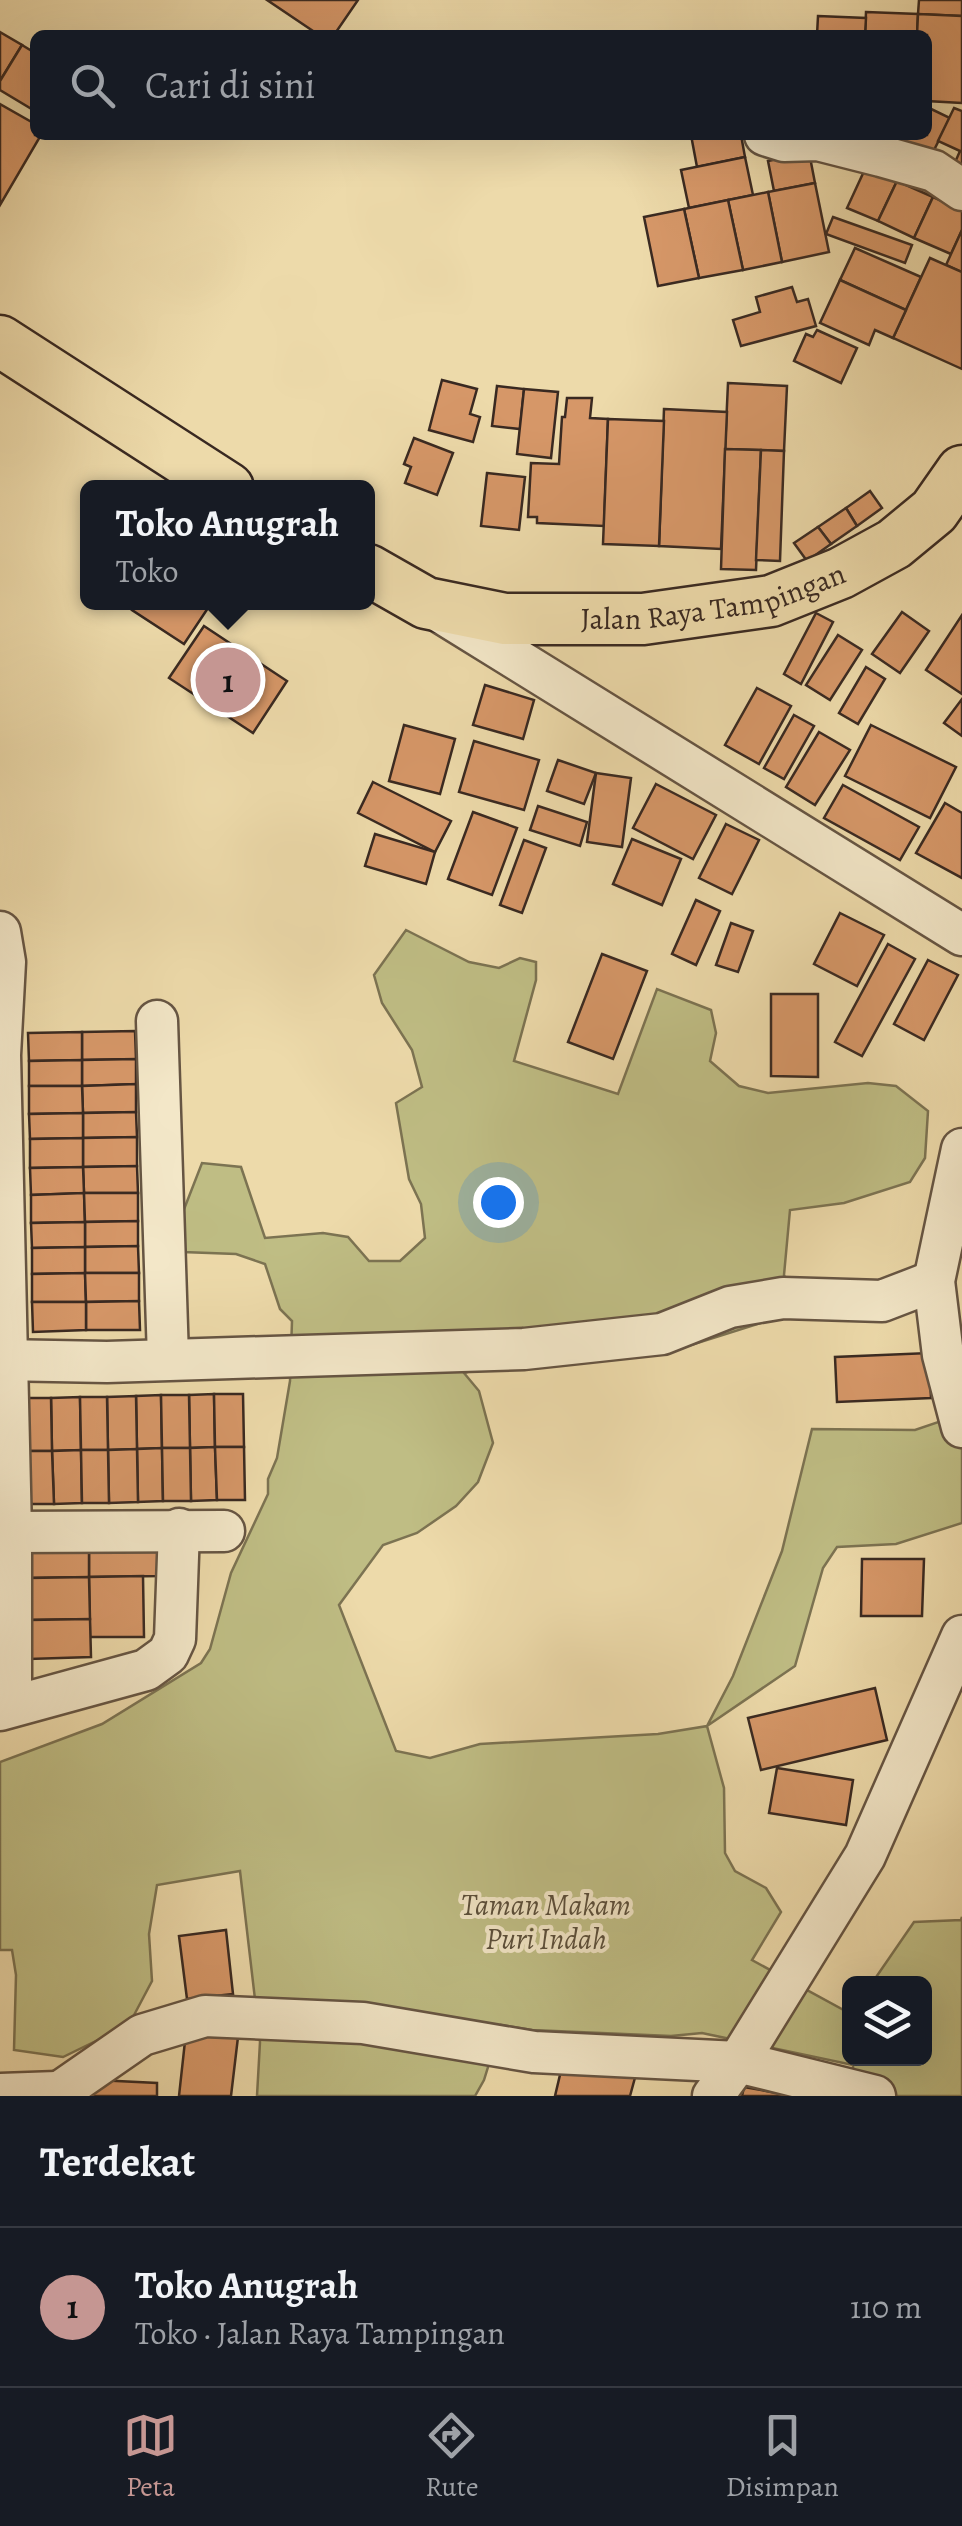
<!DOCTYPE html>
<html lang="id">
<meta charset="utf-8">
<style>
:root{--surface:#171b24;--page:#242831;--text:#f1f3f6;--muted:#9ea1a6;--line:#363941;--accent:#c59692}
body{margin:0;font-family:Alegreya,serif;background:var(--page);color:var(--text)}
.controls{position:absolute;right:30px;bottom:30px;display:grid;overflow:hidden;border-radius:15px;box-shadow:0 10px 40px #0002}
.controls button{width:90px;height:90px;display:grid;place-items:center;padding:0;border:0;border-bottom:2px solid var(--line);background:var(--surface);color:var(--text);font:50px sans-serif}
.you{position:absolute;left:498px;top:1202px;width:35px;height:35px;margin:-25px;border:8px solid #fff;border-radius:50%;background:#1a73e8;box-shadow:0 0 0 15px #1a73e833}
.badge{display:grid;place-items:center;width:65px;height:65px;border-radius:50%;background:var(--accent);color:#111;font-size:32px;font-weight:700}
.pin{position:absolute;translate:-50% -50%;border:5px solid #fff;box-shadow:0 2px 10px #0006}
.popup{position:absolute;left:80px;top:480px;width:295px;height:130px;box-sizing:border-box;display:grid;place-content:center;border-radius:15px;background:var(--surface);filter:drop-shadow(0 2px 8px #0005);font-size:32px;white-space:nowrap;color:var(--muted)}
.popup b{font-size:38px;color:var(--text)}
.popup::after{content:'';position:absolute;left:50%;top:100%;margin-left:-20px;border:20px solid transparent;border-top-color:var(--surface)}
.list{margin:0;padding:0;list-style:none}
h2{display:flex;justify-content:space-between;align-items:center;height:130px;margin:0;padding:0 40px;font-size:42px}
h2 small{font-size:32px;font-weight:400;color:var(--muted)}
.list li{display:grid;grid-template-columns:65px 1fr auto;gap:30px;align-items:center;box-sizing:border-box;height:160px;padding:0 40px;border-top:2px solid var(--line)}
.list b{display:block;font-size:38px;white-space:nowrap}
.list p{margin:0;font-size:32px;white-space:nowrap;color:var(--muted)}
.list em{font-size:32px;font-style:normal;color:var(--muted)}
.icon{flex:none;width:55px;height:55px;fill:none;stroke:currentColor;stroke-width:2;stroke-linecap:round;stroke-linejoin:round}
.map{position:relative;flex:none;width:962px;height:2096px;overflow:hidden}
.search{position:absolute;background:var(--surface);box-shadow:0 10px 40px #0002;left:30px;right:30px;top:30px;height:110px;display:flex;align-items:center;gap:25px;box-sizing:border-box;padding:0 35px;border-radius:15px;color:var(--muted);font-size:38px}
.sheet{height:290px;background:var(--surface)}
nav{display:flex;justify-content:space-around;align-items:center;box-sizing:border-box;height:140px;border-top:2px solid var(--line);background:var(--surface);font-size:28px;color:var(--muted)}
nav a{display:grid;justify-items:center;gap:5px}
nav .on{color:var(--accent)}
.map>svg:first-child{display:block}
.green{fill:#bfbd84;stroke:#7c7352;stroke-width:2.5}
.building{fill:#d69768;stroke:#392921;stroke-width:2.5}
.lines{fill:none;stroke-linecap:round;stroke-linejoin:round}
.minor-casing{stroke:#665543;stroke-width:45}
.major-casing{stroke:#392921;stroke-width:55}
.minor{stroke:#f3e7c8;stroke-width:40}
.major{stroke:#eddaaa;stroke-width:50}
.labels{text-anchor:middle;stroke-width:8;stroke-linejoin:round;paint-order:stroke}
.street-label{font-size:30px;fill:#392921;stroke:#f3e7c8}
.park-label{font-size:30px;font-style:italic;fill:#5a4e3a;stroke:#f3e7c8}
</style>
<div class="map">
<svg width="962" height="2096" viewBox="0 0 962 2096">
<rect width="100%" height="100%" fill="#eddaaa"/>
<filter id="stains"><feTurbulence type="fractalNoise" baseFrequency=".002" numOctaves="4"/><feColorMatrix values="0 0 0 0 .2 0 0 0 0 .09 0 0 0 0 .02 0 0 0 .5 -.17"/></filter>
<radialGradient id="worn" r=".72"><stop offset=".6" stop-color="#630" stop-opacity="0"/><stop offset="1" stop-color="#630" stop-opacity=".3"/></radialGradient>
<path class="green" d="M406,930L469,962L499,968L520,958L536,962V980L514,1061L618,1094L657,989L711,1010L716,1033L710,1061L739,1086L768,1093L868,1083L896,1086L928,1111L925,1158L910,1182L844,1203L790,1210L784,1275L799,1311L691,1345L656,1350L514,1359L464,1373L479,1391L493,1443L478,1482L456,1506L417,1533L383,1545L339,1605L396,1751L430,1758L480,1744L658,1734L707,1726L733,1676L782,1551L812,1429L915,1430L962,1414V1523L896,1544L837,1547L823,1568L795,1666L707,1726L724,1788L725,1853L735,1871L766,1888L781,1912L752,1960L849,2013L850,2058H924V1984L872,1983L914,1922L961,1920L962,1917V2096H853V2065L702,2033L671,2036L532,2030L501,2025L484,2080L475,2096H257L260,2042L240,1871L157,1885L149,1934L152,1981L133,2017L102,2038L63,2057L14,2050L16,1975L12,1950H0V1762L102,1724L201,1663L210,1649L231,1573L268,1494V1479L277,1458L290,1381L292,1321L280,1309L265,1264L236,1254L183,1252L181,1217L202,1163L241,1167L265,1238L323,1233L348,1237L369,1261H400L425,1238L421,1204L409,1179L396,1103L422,1087L412,1050L382,1003L374,975Z"/>
<g class="building">
<path d="M267,0H358L334,35H319Z"/>
<path d="M919,0H962V16L918,14Z"/>
<path d="M866,12L918,14L917,35H865Z"/>
<path d="M918,14L962,16V103L927,101V35H917Z"/>
<path d="M818,16L866,18L865,35H817Z"/>
<path d="M0,32L22,45L0,81Z"/>
<path d="M22,45L35,53V111L0,90V81Z"/>
<path d="M0,104L35,124V135H41L0,205Z"/>
<path d="M927,107L950,118L928,162L889,144L893,135H927Z"/>
<path d="M954,108L962,111V171L953,167L960,151L938,141Z"/>
<path d="M691,135H741L745,157L697,167Z"/>
<path d="M809,152L815,183L774,191L768,161Z"/>
<path d="M745,157L753,195L689,208L681,170Z"/>
<path d="M866,167L897,181L878,221L847,208Z"/>
<path d="M897,181L933,197L914,238L878,221Z"/>
<path d="M815,183L829,252L782,262L768,192Z"/>
<path d="M768,192L782,262L743,270L728,200Z"/>
<path d="M933,197L962,210V230L951,254L914,238Z"/>
<path d="M728,200L743,270L699,278L684,209Z"/>
<path d="M684,209L699,278L658,286L644,217Z"/>
<path d="M833,217L912,245L905,263L826,234Z"/>
<path d="M962,230V272L946,265Z"/>
<path d="M855,248L921,277L906,310L840,280Z"/>
<path d="M930,258L962,272V369L893,338Z"/>
<path d="M840,280L906,310L893,338L875,330L869,345L820,323Z"/>
<path d="M792,287L797,302L808,299L816,326L741,346L733,320L760,312L756,297Z"/>
<path d="M817,330L857,348L841,383L794,361L806,334L813,337Z"/>
<path d="M442,380L477,389L470,414L480,417L473,442L429,430Z"/>
<path d="M728,383L787,386L784,451L725,449Z"/>
<path d="M497,386L524,389L520,429L492,426Z"/>
<path d="M524,389L558,392L551,458L517,454Z"/>
<path d="M567,398H592L590,418L608,419L604,526L537,523V517H528L531,463L559,464L562,417H565Z"/>
<path d="M664,409L727,412L721,549L659,546Z"/>
<path d="M608,419L664,421L659,546L603,544Z"/>
<path d="M414,438L453,453L437,495L405,483L411,467L404,464Z"/>
<path d="M725,449L761,450L756,570L721,569Z"/>
<path d="M761,450L784,451L780,561L756,560Z"/>
<path d="M487,473L525,477L519,530L481,526Z"/>
<path d="M870,491L882,508L857,526L846,508Z"/>
<path d="M846,508L857,526L831,544L818,527Z"/>
<path d="M818,527L831,544L807,561L794,543Z"/>
<path d="M137,602H212L184,644L132,610Z"/>
<path d="M902,612L929,631L900,673L872,654Z"/>
<path d="M816,613L833,622L801,684L784,674Z"/>
<path d="M962,615V694L926,670Z"/>
<path d="M204,626L287,681L253,733L169,678Z"/>
<path d="M838,635L862,650L830,700L806,685Z"/>
<path d="M866,667L885,679L858,724L839,713Z"/>
<path d="M485,685L534,700L523,739L473,725Z"/>
<path d="M757,688L791,706L759,764L725,745Z"/>
<path d="M962,699V736L944,723Z"/>
<path d="M794,715L814,726L784,779L764,768Z"/>
<path d="M404,725L455,739L440,794L389,781Z"/>
<path d="M871,725L956,767L930,818L845,776Z"/>
<path d="M819,732L850,750L815,805L786,787Z"/>
<path d="M474,741L539,760L524,810L459,792Z"/>
<path d="M558,760L596,773L584,804L547,791Z"/>
<path d="M596,773L631,778L622,847L587,842Z"/>
<path d="M373,782L451,821L435,852L358,813Z"/>
<path d="M656,784L716,815L693,859L633,828Z"/>
<path d="M843,785L919,827L900,860L824,818Z"/>
<path d="M945,803L962,813V878L916,853Z"/>
<path d="M538,806L587,822L580,846L530,830Z"/>
<path d="M473,812L517,828L492,895L448,879Z"/>
<path d="M726,824L759,840L732,894L699,878Z"/>
<path d="M375,834L435,852L426,884L365,866Z"/>
<path d="M632,839L681,859L662,905L613,884Z"/>
<path d="M524,840L546,848L522,913L500,905Z"/>
<path d="M696,900L720,911L696,965L672,954Z"/>
<path d="M840,913L884,935L857,986L814,964Z"/>
<path d="M731,923L753,931L738,972L716,965Z"/>
<path d="M888,944L915,959L862,1056L835,1042Z"/>
<path d="M602,954L647,971L613,1059L568,1042Z"/>
<path d="M928,960L958,975L924,1040L894,1024Z"/>
<path d="M771,994H818V1077L771,1076Z"/>
<path d="M135,1031L136,1059L82,1060V1032Z"/>
<path d="M82,1032V1060L29,1061L28,1033Z"/>
<path d="M136,1059V1084L82,1086V1060Z"/>
<path d="M82,1060V1086H29V1061Z"/>
<path d="M136,1084V1112L83,1113L82,1086Z"/>
<path d="M29,1086H82L83,1113L29,1114Z"/>
<path d="M136,1112L137,1137L83,1138V1113Z"/>
<path d="M83,1113V1138L30,1139L29,1114Z"/>
<path d="M137,1137V1166L83,1167V1138Z"/>
<path d="M83,1138V1167L30,1168V1139Z"/>
<path d="M137,1166L138,1193H84L83,1167Z"/>
<path d="M83,1167L84,1193L31,1195L30,1168Z"/>
<path d="M84,1193L85,1222L31,1223V1195Z"/>
<path d="M84,1193H138V1221L85,1222Z"/>
<path d="M138,1221V1246L85,1247V1222Z"/>
<path d="M85,1222V1247L32,1248L31,1223Z"/>
<path d="M138,1246L139,1273H85V1247Z"/>
<path d="M85,1247V1273L32,1274V1248Z"/>
<path d="M85,1273L86,1302H32V1274Z"/>
<path d="M85,1273H139V1301L86,1302Z"/>
<path d="M139,1301L140,1330H86V1302Z"/>
<path d="M32,1302H86V1330L33,1332Z"/>
<path d="M929,1353L931,1398L837,1402L835,1357Z"/>
<path d="M214,1394L215,1447L190,1448L189,1395Z"/>
<path d="M214,1394H243L244,1447H215Z"/>
<path d="M161,1395L162,1448L137,1449L136,1396Z"/>
<path d="M161,1395H189L190,1448H162Z"/>
<path d="M136,1396L137,1449L108,1450L107,1397Z"/>
<path d="M80,1397L81,1450L52,1451L51,1398Z"/>
<path d="M80,1397H107L108,1450H81Z"/>
<path d="M26,1398H51L52,1451H27Z"/>
<path d="M215,1447L217,1500L191,1501L190,1448Z"/>
<path d="M215,1447H244L245,1500H217Z"/>
<path d="M162,1448L163,1501L138,1502L137,1449Z"/>
<path d="M162,1448H190L191,1501H163Z"/>
<path d="M137,1449L138,1502L109,1503L108,1450Z"/>
<path d="M81,1450L82,1503L54,1504L52,1451Z"/>
<path d="M81,1450H108L109,1503H82Z"/>
<path d="M27,1451H52L54,1504H28Z"/>
<path d="M161,1545V1576L89,1577V1546Z"/>
<path d="M89,1546V1577L28,1578L27,1547Z"/>
<path d="M862,1559H924L922,1616H861Z"/>
<path d="M143,1576L144,1637H90L89,1577Z"/>
<path d="M89,1577L90,1619L29,1620L28,1578Z"/>
<path d="M90,1619L91,1657L29,1659V1620Z"/>
<path d="M875,1688L887,1740L761,1770L748,1718Z"/>
<path d="M777,1768L853,1780L846,1825L769,1813Z"/>
<path d="M226,1930L233,1994L187,1999L179,1936Z"/>
<path d="M186,2032L238,2037L231,2096H179Z"/>
<path d="M564,2058L636,2074L630,2096H555Z"/>
<path d="M76,2079L157,2083V2096H75Z"/>
<path d="M744,2087L794,2096H742Z"/>
</g>
<g class="lines">
<defs>
<g id="minor">
<path d="M765,135L784,141L818,140L881,156L934,171L962,190"/>
<path d="M442,613L962,935"/>
<path d="M0,932L5,962L0,1055L11,1532V1706"/>
<path d="M157,1021L168,1358"/>
<path d="M962,1149L934,1281L943,1355L962,1427"/>
<path d="M0,1360L107,1362L524,1349L662,1334L730,1307L783,1298L882,1301L934,1281"/>
<path d="M11,1532L224,1531"/>
<path d="M0,1710L146,1670L168,1654L175,1639L179,1529"/>
<path d="M0,2094L57,2092"/>
<path d="M54,2096L142,2035L205,2016L363,2023L534,2052L738,2062L875,2096"/>
<path d="M713,2096L738,2062L865,1856L962,1636"/>
</g>
<g id="major">
<path d="M0,341L228,488"/>
<path id="s1" d="M368,570L426,603L505,619H643L771,601L841,573L894,544L934,511L962,471"/>
</g>
</defs>
<use href="#minor" class="minor-casing"/>
<use href="#major" class="major-casing"/>
<use href="#minor" class="minor"/>
<use href="#major" class="major"/>
</g>
<g class="labels">
<g class="street-label">
<text dy="10" stroke="none"><textPath href="#s1" startOffset="358">Jalan Raya Tampingan</textPath></text>
</g>
<g class="park-label">
<text x="546" y="1915">Taman Makam<tspan x="546" dy="34">Puri Indah</tspan></text>
</g>
</g>
<rect width="100%" height="100%" filter="url(#stains)"/>
<rect width="100%" height="100%" fill="url(#worn)"/>
</svg>
<div class="controls">
<button><svg class="icon" aria-label="layers" viewBox="0 0 24 24"><path d="M12 4l9 5-9 5-9-5zM3 14l9 5 9-5"/></svg></button>
</div>
<div class="you"></div>
<div class="pin badge" style="left:228px;top:680px">1</div>
<div class="popup"><b>Toko Anugrah</b>Toko</div>
<div class="search"><svg class="icon" aria-label="search" viewBox="0 0 24 24"><circle cx="10" cy="10" r="6"/><path d="M15 15l6 6"/></svg>Cari di sini</div>
</div>
<section class="sheet">
<h2>Terdekat<small></small></h2>
<ul class="list">
<li><span class="badge">1</span><div><b>Toko Anugrah</b><p>Toko · Jalan Raya Tampingan</p></div><em>110 m</em></li>
</ul>
</section>
<nav>
<a class="on"><svg class="icon" aria-label="map" viewBox="0 0 24 24"><path d="M3 6l6-2 6 2 6-2v14l-6 2-6-2-6 2zM9 4v14M15 6v14"/></svg>Peta</a>
<a><svg class="icon" aria-label="directions" viewBox="0 0 24 24"><path d="M12 3l9 9-9 9-9-9zM9 14v-3h6M13 9l2 2-2 2"/></svg>Rute</a>
<a><svg class="icon" aria-label="saved" viewBox="0 0 24 24"><path d="M7 4h10v16l-5-4-5 4z"/></svg>Disimpan</a>
</nav>
